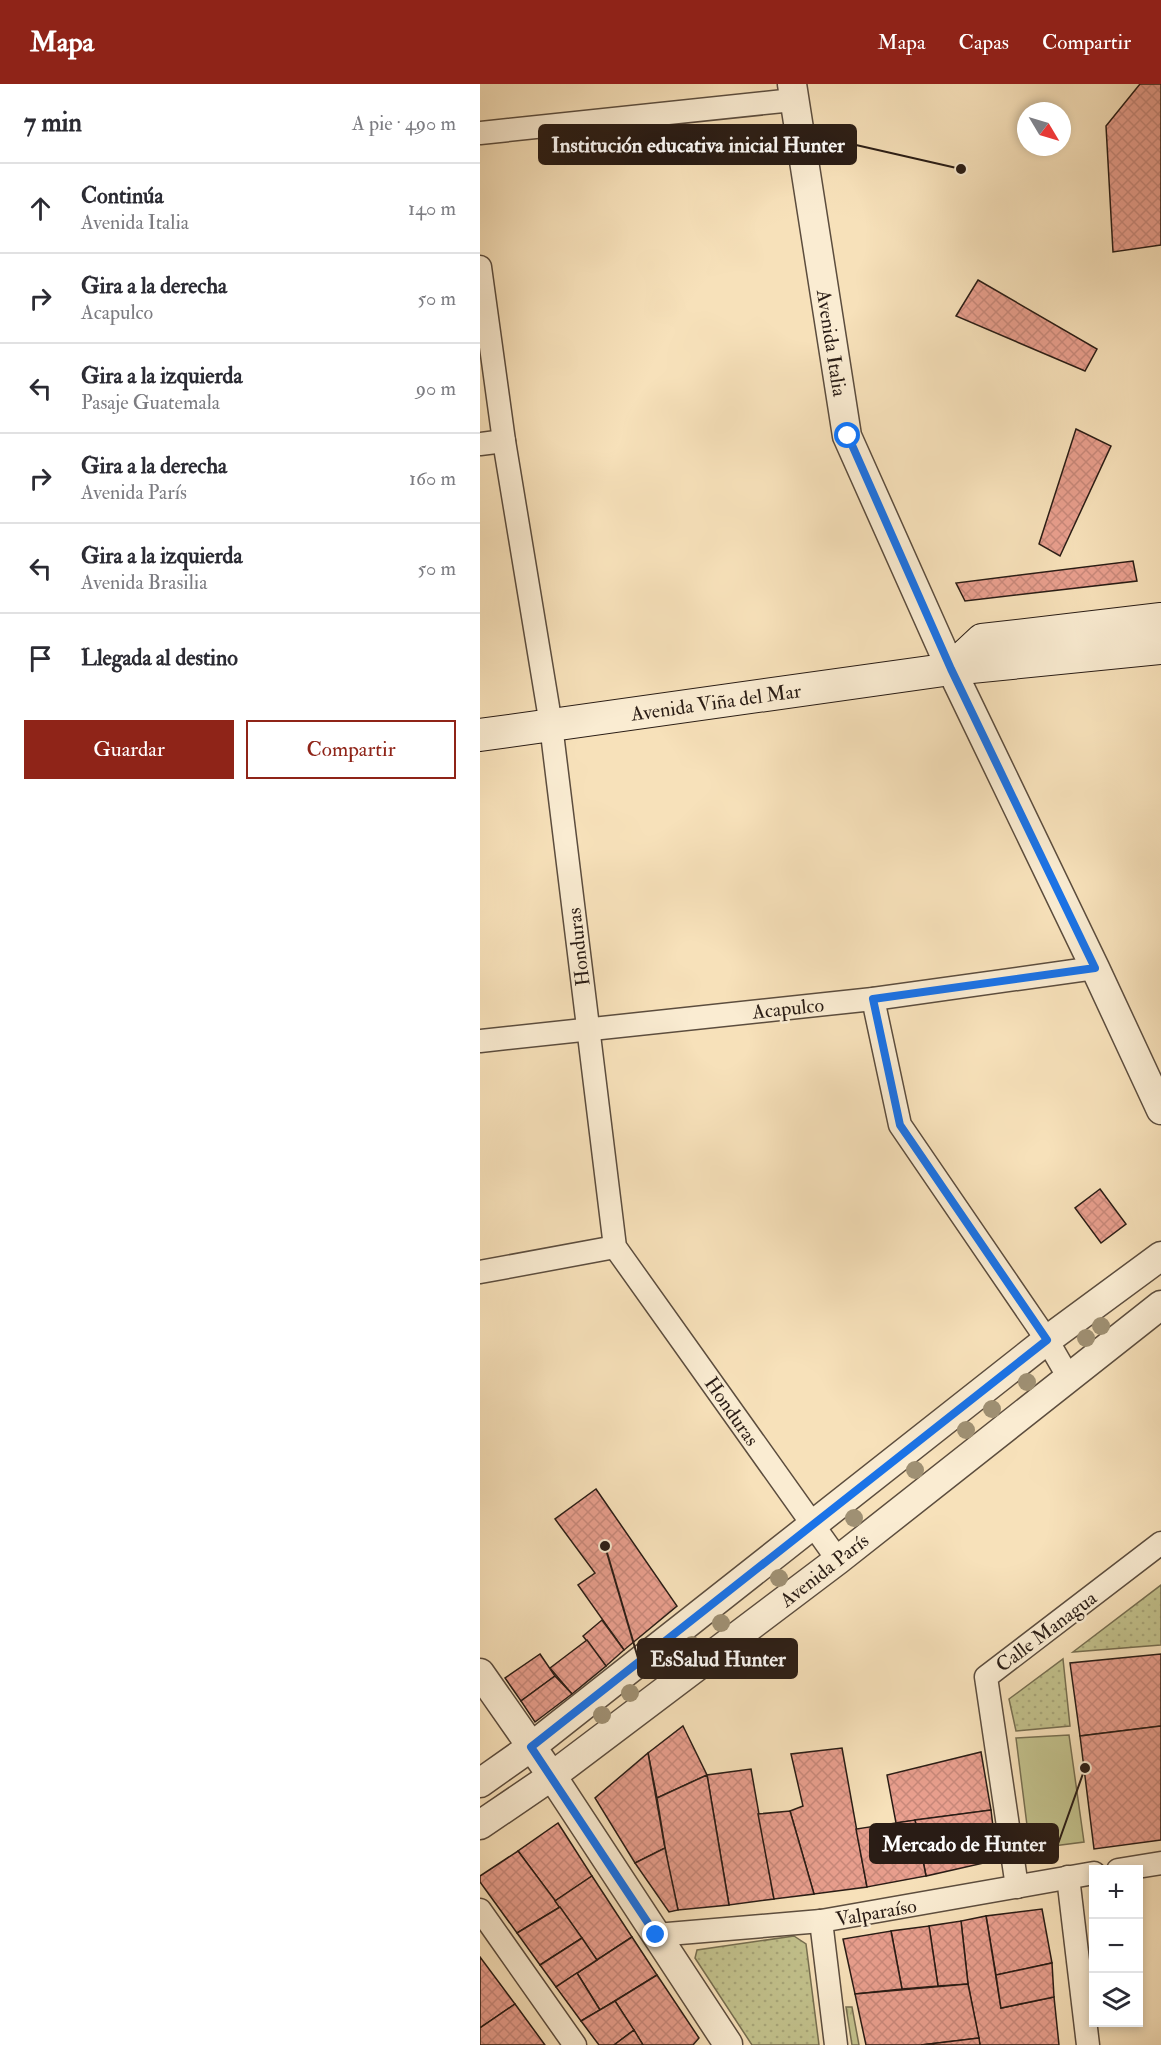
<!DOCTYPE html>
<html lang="es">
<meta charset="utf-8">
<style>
:root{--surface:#fff;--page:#f7f7f7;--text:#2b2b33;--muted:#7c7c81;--line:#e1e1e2;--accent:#8f2418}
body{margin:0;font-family:"IM FELL Double Pica",serif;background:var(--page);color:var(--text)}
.controls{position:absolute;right:18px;bottom:18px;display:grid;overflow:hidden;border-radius:0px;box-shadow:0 3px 9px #0003}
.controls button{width:54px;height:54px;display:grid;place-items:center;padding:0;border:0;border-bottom:2px solid var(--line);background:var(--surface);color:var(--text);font:30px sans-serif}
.compass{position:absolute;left:537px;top:18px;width:54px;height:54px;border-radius:50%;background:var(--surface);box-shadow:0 3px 9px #0003;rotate:128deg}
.stop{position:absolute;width:18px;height:18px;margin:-14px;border:4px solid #1a73e8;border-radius:50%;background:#fff}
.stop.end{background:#1a73e8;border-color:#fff;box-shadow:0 2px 6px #0008}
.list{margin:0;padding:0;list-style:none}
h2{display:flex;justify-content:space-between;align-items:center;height:78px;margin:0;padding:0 24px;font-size:26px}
h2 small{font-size:20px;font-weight:400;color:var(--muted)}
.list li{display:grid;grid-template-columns:39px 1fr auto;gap:18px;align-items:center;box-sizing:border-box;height:90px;padding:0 24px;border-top:2px solid var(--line)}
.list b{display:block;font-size:22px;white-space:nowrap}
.list p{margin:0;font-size:20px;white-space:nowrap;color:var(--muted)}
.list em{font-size:20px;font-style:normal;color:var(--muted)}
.actions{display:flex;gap:12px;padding:18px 24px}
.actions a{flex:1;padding:14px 0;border:2px solid var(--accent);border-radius:0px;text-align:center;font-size:21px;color:var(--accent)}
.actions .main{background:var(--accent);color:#fff}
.icon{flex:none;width:33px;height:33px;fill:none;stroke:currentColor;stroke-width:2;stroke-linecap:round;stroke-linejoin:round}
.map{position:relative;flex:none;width:681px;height:1961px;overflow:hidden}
header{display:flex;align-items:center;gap:36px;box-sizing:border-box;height:84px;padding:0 30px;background:var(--accent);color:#fff}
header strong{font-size:28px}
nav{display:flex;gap:33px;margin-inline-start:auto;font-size:21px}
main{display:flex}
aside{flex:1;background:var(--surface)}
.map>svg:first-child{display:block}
.grass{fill:url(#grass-tufts);stroke:#766e50;stroke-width:1.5}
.park{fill:url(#park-dots);stroke:#766e50;stroke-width:1.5}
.garden{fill:#c2c18c;stroke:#766e50;stroke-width:1.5}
.building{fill:url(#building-cross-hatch);stroke:#291c15;stroke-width:1.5}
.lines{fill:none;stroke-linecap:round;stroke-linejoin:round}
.minor-casing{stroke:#5c4d3e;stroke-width:25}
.tertiary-casing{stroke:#5c4d3e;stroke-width:31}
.secondary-casing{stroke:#291c15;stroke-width:34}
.minor{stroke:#faecd2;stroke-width:22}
.tertiary{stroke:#faecd2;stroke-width:28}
.secondary{stroke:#faecd2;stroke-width:32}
.tree{fill:#9f9073}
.route{stroke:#1a73e8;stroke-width:8}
.labels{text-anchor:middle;stroke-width:5;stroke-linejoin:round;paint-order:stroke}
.street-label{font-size:20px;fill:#291c15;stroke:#faecd2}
.leader{fill:none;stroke:#291c15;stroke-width:2}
.callout-dot{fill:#291c15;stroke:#faecd2;stroke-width:2}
.callout{fill:#291c15;stroke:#291c15;stroke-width:2}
.callout-label{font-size:21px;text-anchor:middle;font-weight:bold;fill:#fff}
</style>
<header>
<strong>Mapa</strong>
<nav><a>Mapa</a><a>Capas</a><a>Compartir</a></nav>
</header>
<main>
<aside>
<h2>7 min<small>A pie · 490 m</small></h2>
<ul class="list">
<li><svg class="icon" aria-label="ahead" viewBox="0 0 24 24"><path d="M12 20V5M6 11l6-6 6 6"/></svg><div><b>Continúa</b><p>Avenida Italia</p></div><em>140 m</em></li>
<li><svg class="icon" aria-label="right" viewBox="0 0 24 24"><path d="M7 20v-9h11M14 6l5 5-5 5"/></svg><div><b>Gira a la derecha</b><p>Acapulco</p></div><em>50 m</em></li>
<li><svg class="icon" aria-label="left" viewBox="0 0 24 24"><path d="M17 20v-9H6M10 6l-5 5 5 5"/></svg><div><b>Gira a la izquierda</b><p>Pasaje Guatemala</p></div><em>90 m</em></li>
<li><svg class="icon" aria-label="right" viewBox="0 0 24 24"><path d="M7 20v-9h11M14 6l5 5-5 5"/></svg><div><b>Gira a la derecha</b><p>Avenida París</p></div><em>160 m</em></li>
<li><svg class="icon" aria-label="left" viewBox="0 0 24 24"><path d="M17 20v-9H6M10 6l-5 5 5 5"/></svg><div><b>Gira a la izquierda</b><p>Avenida Brasilia</p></div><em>50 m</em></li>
<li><svg class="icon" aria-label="arrive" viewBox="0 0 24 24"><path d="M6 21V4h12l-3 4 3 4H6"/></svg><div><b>Llegada al destino</b></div></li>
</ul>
<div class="actions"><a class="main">Guardar</a><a>Compartir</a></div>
</aside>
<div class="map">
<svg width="681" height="1961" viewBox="0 0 681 1961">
<defs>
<pattern id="grass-tufts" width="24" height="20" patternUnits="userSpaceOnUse" patternTransform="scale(1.5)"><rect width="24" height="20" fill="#c2c18c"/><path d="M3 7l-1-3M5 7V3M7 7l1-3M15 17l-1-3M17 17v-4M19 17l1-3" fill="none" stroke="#a7a578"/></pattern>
<pattern id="park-dots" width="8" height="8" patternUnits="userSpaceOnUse" patternTransform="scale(1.5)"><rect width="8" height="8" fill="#c2c18c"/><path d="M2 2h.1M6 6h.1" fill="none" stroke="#a7a578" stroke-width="1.8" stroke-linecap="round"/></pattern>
<pattern id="building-cross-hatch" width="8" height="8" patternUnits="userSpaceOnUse" patternTransform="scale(1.5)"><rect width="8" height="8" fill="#e99f8e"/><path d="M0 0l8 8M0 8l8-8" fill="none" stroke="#c8887a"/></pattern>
</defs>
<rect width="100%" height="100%" fill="#f7e1ba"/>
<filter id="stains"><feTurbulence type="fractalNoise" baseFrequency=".00333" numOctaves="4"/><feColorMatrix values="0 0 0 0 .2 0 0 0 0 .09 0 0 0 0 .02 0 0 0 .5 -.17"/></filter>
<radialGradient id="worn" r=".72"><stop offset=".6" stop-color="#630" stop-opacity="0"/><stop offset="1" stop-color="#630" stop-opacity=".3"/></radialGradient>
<path class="grass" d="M366,1923H372L379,1961H372Z"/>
<g class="park">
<path d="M681,1501V1561L593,1568Z"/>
<path d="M583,1575L590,1642L536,1647L529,1615Z"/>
<path d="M314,1852L326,1860L339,1961H272L215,1874L217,1866Z"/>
</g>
<path class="garden" d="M589,1651L604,1758L550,1765L536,1654Z"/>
<g class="building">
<path d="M660,0H681V161L633,168L626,42Z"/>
<path d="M498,196L617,265L605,287L476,232Z"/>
<path d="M596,345L631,362L580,472L559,460Z"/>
<path d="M653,477L657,497L485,517L476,499Z"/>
<path d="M620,1105L646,1140L621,1159L595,1124Z"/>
<path d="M116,1405L197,1522L144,1566L98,1501L115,1489L75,1435Z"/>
<path d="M122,1536L144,1566L126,1582L103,1552Z"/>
<path d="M107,1556L126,1582L92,1610L70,1584Z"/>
<path d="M60,1570L75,1592L41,1617L25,1594Z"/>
<path d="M681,1570V1642L600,1652L590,1579Z"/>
<path d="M75,1592L92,1610L55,1638L41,1617Z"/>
<path d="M203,1642L227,1691L177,1714L168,1669Z"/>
<path d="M681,1642V1756L614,1765L600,1652Z"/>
<path d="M362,1664L387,1803L334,1810L310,1727L323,1722L311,1670Z"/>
<path d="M501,1668L511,1726L416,1739L407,1691Z"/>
<path d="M168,1669L185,1764L155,1779L115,1714Z"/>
<path d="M271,1685L294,1815L249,1821L227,1691Z"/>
<path d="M227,1691L249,1821L198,1826L188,1781L177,1714Z"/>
<path d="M511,1726L517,1776L446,1792L435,1736Z"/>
<path d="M310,1727L334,1810L294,1815L278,1730Z"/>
<path d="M435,1736L446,1792L387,1803L376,1745Z"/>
<path d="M78,1739L112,1792L75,1817L38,1767Z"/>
<path d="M185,1764L198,1826L189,1828L155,1779Z"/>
<path d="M38,1767L80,1823L37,1849L0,1798V1792Z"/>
<path d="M112,1792L152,1853L117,1876L75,1817Z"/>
<path d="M80,1823L102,1854L60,1881L37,1849Z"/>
<path d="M562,1825L572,1879L516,1891L506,1832Z"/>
<path d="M506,1832L521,1924L574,1913L579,1961H500L488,1900L481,1837Z"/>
<path d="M481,1837L488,1900L458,1902L449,1842Z"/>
<path d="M449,1842L458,1902L422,1905L411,1847Z"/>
<path d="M411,1847L422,1905L375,1910L363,1855Z"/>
<path d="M152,1853L177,1891L120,1926L97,1889Z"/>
<path d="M102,1854L117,1876L76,1903L60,1881Z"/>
<path d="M0,1873L35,1920L0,1944Z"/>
<path d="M572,1879L574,1913L521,1924L516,1891Z"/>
<path d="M97,1889L120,1926L101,1937L76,1903Z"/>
<path d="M177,1891L219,1954L213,1961H163L135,1917Z"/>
<path d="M488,1900L499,1954L441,1961H386L375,1910Z"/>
<path d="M135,1917L154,1946L134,1961H119L101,1937Z"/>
<path d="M35,1920L65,1961H0V1944Z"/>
<path d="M154,1946L163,1961H134Z"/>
<path d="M499,1954L500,1961H441Z"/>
</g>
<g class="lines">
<defs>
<g id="minor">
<path d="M0,49L313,16"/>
<path d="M0,183L24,357L71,641L135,1163L358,1476"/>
<path d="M0,360L24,357"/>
<path d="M393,915L420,1041L567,1256L589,1294"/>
<path d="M0,957L393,915L615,884"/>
<path d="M0,1188L135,1163"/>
<path d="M638,1786L681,1779"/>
<path d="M588,1793L608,1961"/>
<path d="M537,1803L506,1593L681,1459"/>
<path d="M0,1826L95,1961"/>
<path d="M341,1837L356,1961"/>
<path d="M176,1851L341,1837L614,1789"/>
</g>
<g id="tertiary">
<path d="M312,0L367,352L471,585L615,884L681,1026"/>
<path d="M0,1589L72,1692L248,1960L247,1961"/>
<path d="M0,1699L51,1663L567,1256L681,1172"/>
<path d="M0,1741L72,1692L358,1476L681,1221"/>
</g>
<g id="secondary">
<path d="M471,585L502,556L681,535"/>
<path d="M0,651L471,585L681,564"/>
</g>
</defs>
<use href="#minor" class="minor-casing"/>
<use href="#tertiary" class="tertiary-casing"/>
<use href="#secondary" class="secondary-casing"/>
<use href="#minor" class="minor"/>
<use href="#tertiary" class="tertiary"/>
<use href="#secondary" class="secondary"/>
</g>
<g class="tree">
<circle cx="621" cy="1242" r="9"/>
<circle cx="606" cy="1254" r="9"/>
<circle cx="547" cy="1298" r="9"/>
<circle cx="512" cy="1325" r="9"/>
<circle cx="486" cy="1346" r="9"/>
<circle cx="435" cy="1386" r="9"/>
<circle cx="374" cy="1434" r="9"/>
<circle cx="299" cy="1494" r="9"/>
<circle cx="241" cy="1539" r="9"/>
<circle cx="212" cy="1561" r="9"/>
<circle cx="150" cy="1609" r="9"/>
<circle cx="122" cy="1631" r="9"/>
</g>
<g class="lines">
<path class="route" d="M176,1851L51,1663L567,1256L420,1041L393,915L615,884L471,585L368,352"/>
</g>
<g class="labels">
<g class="street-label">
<text transform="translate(352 259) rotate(81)" y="7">Avenida Italia</text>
<text transform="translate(236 618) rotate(-8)" y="7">Avenida Viña del Mar</text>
<text transform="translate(98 863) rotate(-97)" y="7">Honduras</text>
<text transform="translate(308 924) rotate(-6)" y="7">Acapulco</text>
<text transform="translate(252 1327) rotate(55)" y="7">Honduras</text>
<text transform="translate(344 1486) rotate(-38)" y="7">Avenida París</text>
<text transform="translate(566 1547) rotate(-37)" y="7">Calle Managua</text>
<text transform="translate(396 1828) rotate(-10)" y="7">Valparaíso</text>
</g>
</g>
<path class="leader" d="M481 85L376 61M125 1462L158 1574M605 1684L578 1760"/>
<g class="callout-dot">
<circle cx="481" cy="85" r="6"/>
<circle cx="125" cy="1462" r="6"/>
<circle cx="605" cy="1684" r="6"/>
</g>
<g class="callout">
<rect x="59" y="41" width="317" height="39" rx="6"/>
<rect x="158" y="1555" width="159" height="39" rx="6"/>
<rect x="390" y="1740" width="188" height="39" rx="6"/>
</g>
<g class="callout-label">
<text x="218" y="68">Institución educativa inicial Hunter</text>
<text x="238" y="1582">EsSalud Hunter</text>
<text x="484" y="1767">Mercado de Hunter</text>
</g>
<rect width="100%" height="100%" filter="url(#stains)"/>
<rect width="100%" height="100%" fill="url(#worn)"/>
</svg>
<div class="controls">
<button>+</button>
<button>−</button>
<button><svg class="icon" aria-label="layers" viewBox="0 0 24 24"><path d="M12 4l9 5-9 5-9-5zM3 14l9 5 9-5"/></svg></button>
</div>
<svg class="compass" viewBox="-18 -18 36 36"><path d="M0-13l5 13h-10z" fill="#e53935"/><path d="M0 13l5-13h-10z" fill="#7c7c81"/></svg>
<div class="stop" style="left:368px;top:352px"></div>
<div class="stop end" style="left:176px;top:1851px"></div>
</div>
</main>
